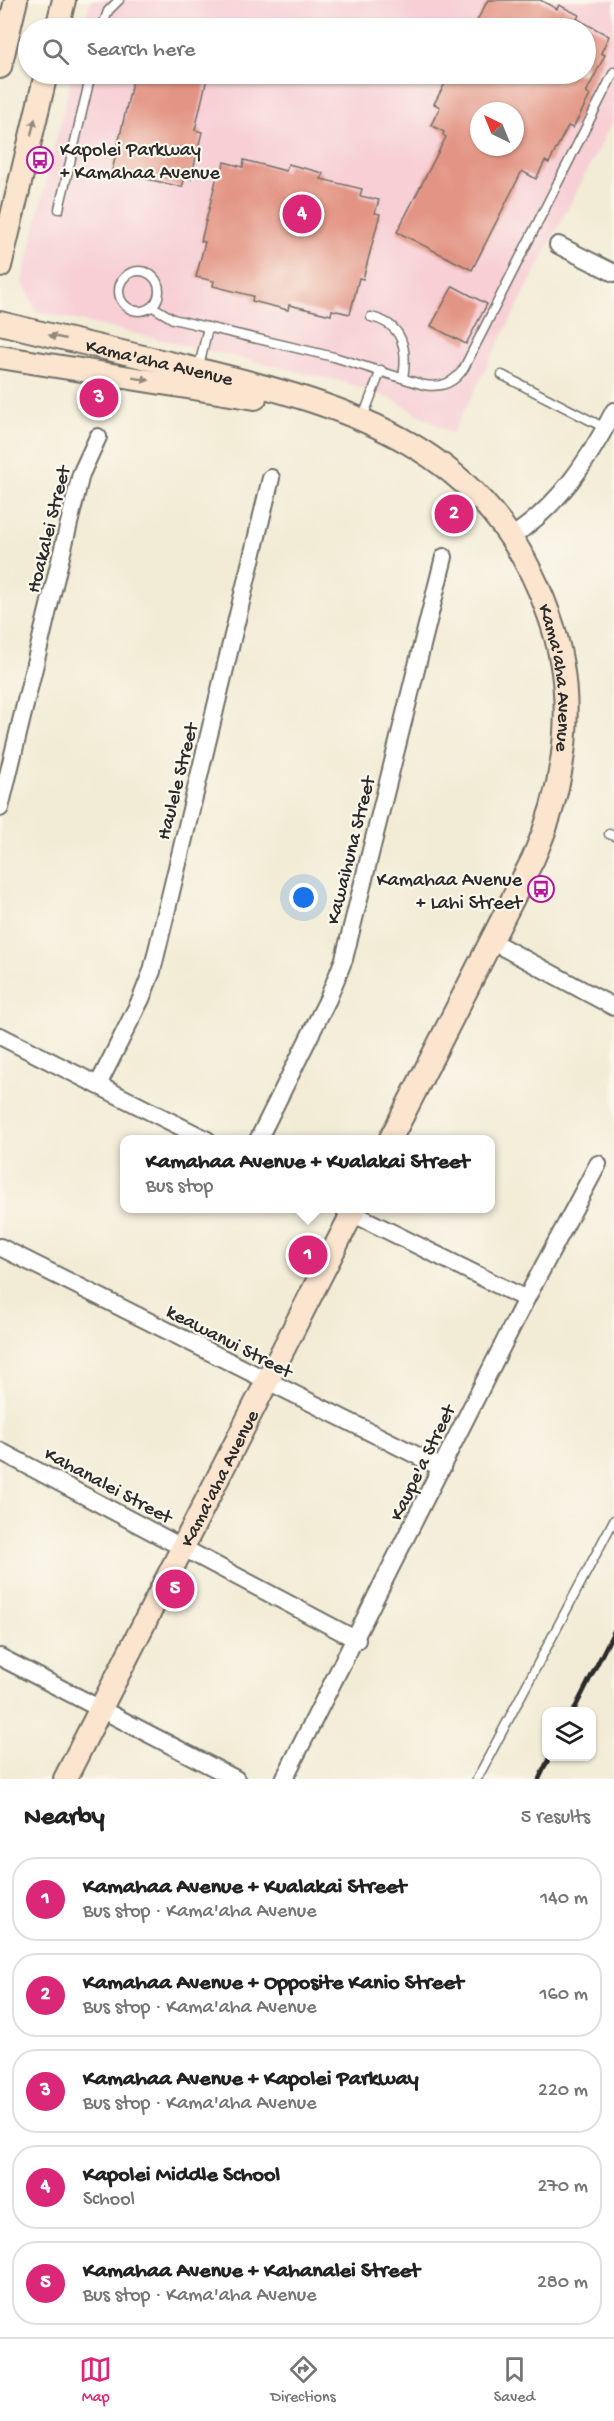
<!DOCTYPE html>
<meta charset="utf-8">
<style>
:root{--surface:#fff;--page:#f2f2f2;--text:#222;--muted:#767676;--line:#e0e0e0;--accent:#db2777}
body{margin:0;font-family:"Gochi Hand",sans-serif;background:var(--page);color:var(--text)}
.controls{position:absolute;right:18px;bottom:18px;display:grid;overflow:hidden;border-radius:12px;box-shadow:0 2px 4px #0004}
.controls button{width:54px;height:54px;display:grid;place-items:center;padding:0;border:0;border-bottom:2px solid var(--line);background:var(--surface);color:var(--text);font:30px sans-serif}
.compass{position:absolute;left:470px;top:102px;width:54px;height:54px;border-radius:50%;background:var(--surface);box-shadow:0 2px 4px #0004;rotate:317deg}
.you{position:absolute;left:304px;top:898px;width:21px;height:21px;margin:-15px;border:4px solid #fff;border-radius:50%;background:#1a73e8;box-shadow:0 0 0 9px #1a73e833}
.badge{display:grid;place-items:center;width:39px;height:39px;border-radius:50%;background:var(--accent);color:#fff;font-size:20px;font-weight:700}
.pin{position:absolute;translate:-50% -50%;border:3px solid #fff;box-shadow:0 2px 6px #0006}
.popup{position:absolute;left:120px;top:1135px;width:375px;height:78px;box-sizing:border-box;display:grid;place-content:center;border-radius:12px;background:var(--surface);filter:drop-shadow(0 2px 4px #0005);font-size:20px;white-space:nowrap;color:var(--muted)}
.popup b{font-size:22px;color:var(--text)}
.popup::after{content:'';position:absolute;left:50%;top:100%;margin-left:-12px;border:12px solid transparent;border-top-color:var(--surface)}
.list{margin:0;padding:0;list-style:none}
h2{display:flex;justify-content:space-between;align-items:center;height:78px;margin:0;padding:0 24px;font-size:26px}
h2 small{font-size:20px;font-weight:400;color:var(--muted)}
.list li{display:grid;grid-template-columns:39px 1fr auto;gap:18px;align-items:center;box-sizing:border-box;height:84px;margin:0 12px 12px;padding:0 12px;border:2px solid var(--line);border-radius:24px}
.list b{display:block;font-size:22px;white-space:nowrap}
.list p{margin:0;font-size:20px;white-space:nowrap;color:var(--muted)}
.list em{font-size:20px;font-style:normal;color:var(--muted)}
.icon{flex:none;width:33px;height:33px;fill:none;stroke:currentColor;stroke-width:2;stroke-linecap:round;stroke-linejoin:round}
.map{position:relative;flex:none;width:614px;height:1779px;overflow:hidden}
.search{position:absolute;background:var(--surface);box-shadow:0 2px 4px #0004;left:18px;right:18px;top:18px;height:66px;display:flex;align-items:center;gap:15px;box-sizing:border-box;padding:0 21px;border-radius:33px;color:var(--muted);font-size:22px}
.sheet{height:558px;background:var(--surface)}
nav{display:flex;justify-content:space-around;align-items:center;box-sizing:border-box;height:84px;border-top:2px solid var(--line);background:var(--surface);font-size:16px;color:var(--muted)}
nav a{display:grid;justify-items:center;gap:3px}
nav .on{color:var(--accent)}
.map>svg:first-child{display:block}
.built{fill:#f7cfd5;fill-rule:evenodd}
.building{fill:#e39585;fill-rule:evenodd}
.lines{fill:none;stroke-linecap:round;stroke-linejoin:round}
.lane-casing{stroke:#716f67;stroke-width:11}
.street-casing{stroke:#716f67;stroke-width:20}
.secondary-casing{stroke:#716f67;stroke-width:26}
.lane{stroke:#fff;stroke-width:8}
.street{stroke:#fff;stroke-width:16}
.secondary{stroke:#fbe5cf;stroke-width:22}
.rail{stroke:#2b2b2b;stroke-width:4.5}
.oneway{fill:#93887d}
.labels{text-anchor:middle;stroke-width:4.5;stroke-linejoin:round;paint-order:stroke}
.poi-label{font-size:20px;fill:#2b2b2b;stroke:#fbf7ec;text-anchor:start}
.street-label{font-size:20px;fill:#2b2b2b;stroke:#fbf7ec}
</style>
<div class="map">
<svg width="614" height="1779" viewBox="0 0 614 1779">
<rect width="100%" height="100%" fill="#fbf7ec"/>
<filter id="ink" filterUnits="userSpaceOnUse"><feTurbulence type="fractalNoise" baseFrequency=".0167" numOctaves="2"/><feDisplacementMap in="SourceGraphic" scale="12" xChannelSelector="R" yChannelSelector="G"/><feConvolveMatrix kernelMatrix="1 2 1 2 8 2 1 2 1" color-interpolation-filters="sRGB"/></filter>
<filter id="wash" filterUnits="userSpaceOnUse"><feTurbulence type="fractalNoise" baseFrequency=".008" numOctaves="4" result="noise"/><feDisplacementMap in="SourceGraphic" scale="24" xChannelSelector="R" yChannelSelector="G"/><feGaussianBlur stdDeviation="1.35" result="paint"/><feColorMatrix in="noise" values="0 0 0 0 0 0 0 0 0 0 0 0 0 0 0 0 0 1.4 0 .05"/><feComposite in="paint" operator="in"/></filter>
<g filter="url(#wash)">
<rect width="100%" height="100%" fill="#f2ecd6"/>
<path class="built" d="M90,0H614V119L452,434L396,401L347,383L37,311L22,281L72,74H586V28H83ZM479,111H515V147H479Z"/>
<g id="blocks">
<g class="building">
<path d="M488,0H540L557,9L559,5L579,15L577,19L609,36L601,53L605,55L586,93L590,95L573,128L568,126L549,163L545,161L536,179L522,171L472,270L397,232L446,137L443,135L444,132L431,125L440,107L434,104L450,74H585V28H473ZM479,111H515V147H479Z"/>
<path d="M134,74H208L195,130L202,132L191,179L185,177L182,187L112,171Z"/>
<path d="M244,160L286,171L288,164L323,173L321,179L362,189L360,196L379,200L375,213L380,214L363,279L359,278L350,314L332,310L331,315L289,305L288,310L252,301L253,296L213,286L214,281L196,277L205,242L201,241L217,176L221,177L224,162L243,167Z"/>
<path d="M453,286L487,304L466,344L431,326Z"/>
</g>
</g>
</g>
<g filter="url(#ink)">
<use href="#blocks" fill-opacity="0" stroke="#716f67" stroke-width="1.5"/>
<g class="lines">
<defs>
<g id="lane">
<path d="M102,28L108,11L119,0"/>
<path d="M59,209L91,74"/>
<circle cx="139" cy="291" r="20"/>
<path d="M153,307L173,319L334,357L424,385C442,388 454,383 464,368L614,72"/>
<path d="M371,317C403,324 408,349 403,378"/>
<path d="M199,367L208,327"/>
<path d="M502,375L605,428"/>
<path d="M363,417L381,370"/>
<path d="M609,834L614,836"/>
<path d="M477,1779L614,1520"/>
</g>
<g id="street">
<path d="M558,245L614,273"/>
<path d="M511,537C559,506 588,461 614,411"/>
<path d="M0,808L81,474L98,437"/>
<path d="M491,941L614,1007"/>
<path d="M0,1036L207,1140"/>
<path d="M98,1085L141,999L152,971L271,478"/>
<path d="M258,1140L328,999L344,959L444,557"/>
<path d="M344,1209L526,1299"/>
<path d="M0,1247L442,1468"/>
<path d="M0,1451L357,1640"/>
<path d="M0,1657L236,1779"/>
<path d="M284,1779L526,1299L598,1164"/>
</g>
<g id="secondary">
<path d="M57,28L64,0"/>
<path d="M0,67L16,0"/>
<path d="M0,266L46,74"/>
<path id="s1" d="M0,323C65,339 130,354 195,369C353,407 490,447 549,615C578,696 567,782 533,859L390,1140"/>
<path d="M0,357L255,398"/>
<path id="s2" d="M65,1779L355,1208"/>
</g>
</defs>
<use href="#lane" class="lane-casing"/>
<use href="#street" class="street-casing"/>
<use href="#secondary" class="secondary-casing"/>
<use href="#lane" class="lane"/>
<use href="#street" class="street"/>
<use href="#secondary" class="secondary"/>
<g class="rail">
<path d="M573,1712L614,1631"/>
<path d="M539,1779L550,1756"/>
</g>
</g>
<defs><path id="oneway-solid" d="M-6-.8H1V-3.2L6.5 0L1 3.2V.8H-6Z" transform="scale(1.5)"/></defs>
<g class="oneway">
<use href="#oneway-solid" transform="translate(33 127) rotate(-76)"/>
<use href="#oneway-solid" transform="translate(57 337) rotate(-167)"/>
<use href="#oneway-solid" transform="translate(141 379) rotate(9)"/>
</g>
</g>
<defs>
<symbol id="bus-ring" viewBox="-11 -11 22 22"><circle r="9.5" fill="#fbf7ec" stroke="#b5179e" stroke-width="1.5"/><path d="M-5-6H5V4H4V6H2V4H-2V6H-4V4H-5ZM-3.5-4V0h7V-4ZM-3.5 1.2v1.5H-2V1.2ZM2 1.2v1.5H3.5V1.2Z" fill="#b5179e"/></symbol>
</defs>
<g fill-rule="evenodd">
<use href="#bus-ring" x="25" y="145" width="30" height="30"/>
<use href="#bus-ring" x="526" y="874" width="30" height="30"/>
</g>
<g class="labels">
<g class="poi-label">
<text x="60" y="155">Kapolei Parkway<tspan x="60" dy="23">+ Kamahaa Avenue</tspan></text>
<text x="522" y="885" text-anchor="end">Kamahaa Avenue<tspan x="522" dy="23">+ Lahi Street</tspan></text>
</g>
<g class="street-label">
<text dy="7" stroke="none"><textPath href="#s1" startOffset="164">Kama'aha Avenue</textPath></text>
<text transform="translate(47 529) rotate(-76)" y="7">Hoakalei Street</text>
<text dy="7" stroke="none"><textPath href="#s1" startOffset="718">Kama'aha Avenue</textPath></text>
<text transform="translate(176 781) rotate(-76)" y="7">Haulele Street</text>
<text transform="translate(349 850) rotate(-76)" y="7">Kawaihuna Street</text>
<text transform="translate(230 1340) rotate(27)" y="7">keawanui Street</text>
<text transform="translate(421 1462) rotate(-64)" y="7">Kaupe'a Street</text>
<text dy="7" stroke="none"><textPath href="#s2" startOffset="338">Kama'aha Avenue</textPath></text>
<text transform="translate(109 1484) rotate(28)" y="7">Kahanalei Street</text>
</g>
</g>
</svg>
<div class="controls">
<button><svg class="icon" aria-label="layers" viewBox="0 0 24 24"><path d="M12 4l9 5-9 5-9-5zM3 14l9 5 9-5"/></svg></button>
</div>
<svg class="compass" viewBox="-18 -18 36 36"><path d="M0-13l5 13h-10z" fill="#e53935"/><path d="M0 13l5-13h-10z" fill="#767676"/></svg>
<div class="you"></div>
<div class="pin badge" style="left:308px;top:1255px">1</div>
<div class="popup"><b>Kamahaa Avenue + Kualakai Street</b>Bus stop</div>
<div class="pin badge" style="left:454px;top:514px">2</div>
<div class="pin badge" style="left:99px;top:398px">3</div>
<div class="pin badge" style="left:302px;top:214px">4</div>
<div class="pin badge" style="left:175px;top:1589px">5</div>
<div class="search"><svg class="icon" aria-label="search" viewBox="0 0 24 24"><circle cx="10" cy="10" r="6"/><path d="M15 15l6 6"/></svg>Search here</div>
</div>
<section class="sheet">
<h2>Nearby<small>5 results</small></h2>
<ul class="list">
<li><span class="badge">1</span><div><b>Kamahaa Avenue + Kualakai Street</b><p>Bus stop · Kama'aha Avenue</p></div><em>140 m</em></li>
<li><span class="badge">2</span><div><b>Kamahaa Avenue + Opposite Kanio Street</b><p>Bus stop · Kama'aha Avenue</p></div><em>160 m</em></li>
<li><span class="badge">3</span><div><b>Kamahaa Avenue + Kapolei Parkway</b><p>Bus stop · Kama'aha Avenue</p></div><em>220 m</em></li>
<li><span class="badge">4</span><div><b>Kapolei Middle School</b><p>School</p></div><em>270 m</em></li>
<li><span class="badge">5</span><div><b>Kamahaa Avenue + Kahanalei Street</b><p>Bus stop · Kama'aha Avenue</p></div><em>280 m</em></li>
</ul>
</section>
<nav>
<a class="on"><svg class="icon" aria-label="map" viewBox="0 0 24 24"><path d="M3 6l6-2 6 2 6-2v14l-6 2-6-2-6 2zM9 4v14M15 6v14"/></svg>Map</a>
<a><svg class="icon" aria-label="directions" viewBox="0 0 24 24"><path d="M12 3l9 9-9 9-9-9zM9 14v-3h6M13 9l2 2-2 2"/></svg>Directions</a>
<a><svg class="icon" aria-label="saved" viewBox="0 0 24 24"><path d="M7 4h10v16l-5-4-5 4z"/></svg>Saved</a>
</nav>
